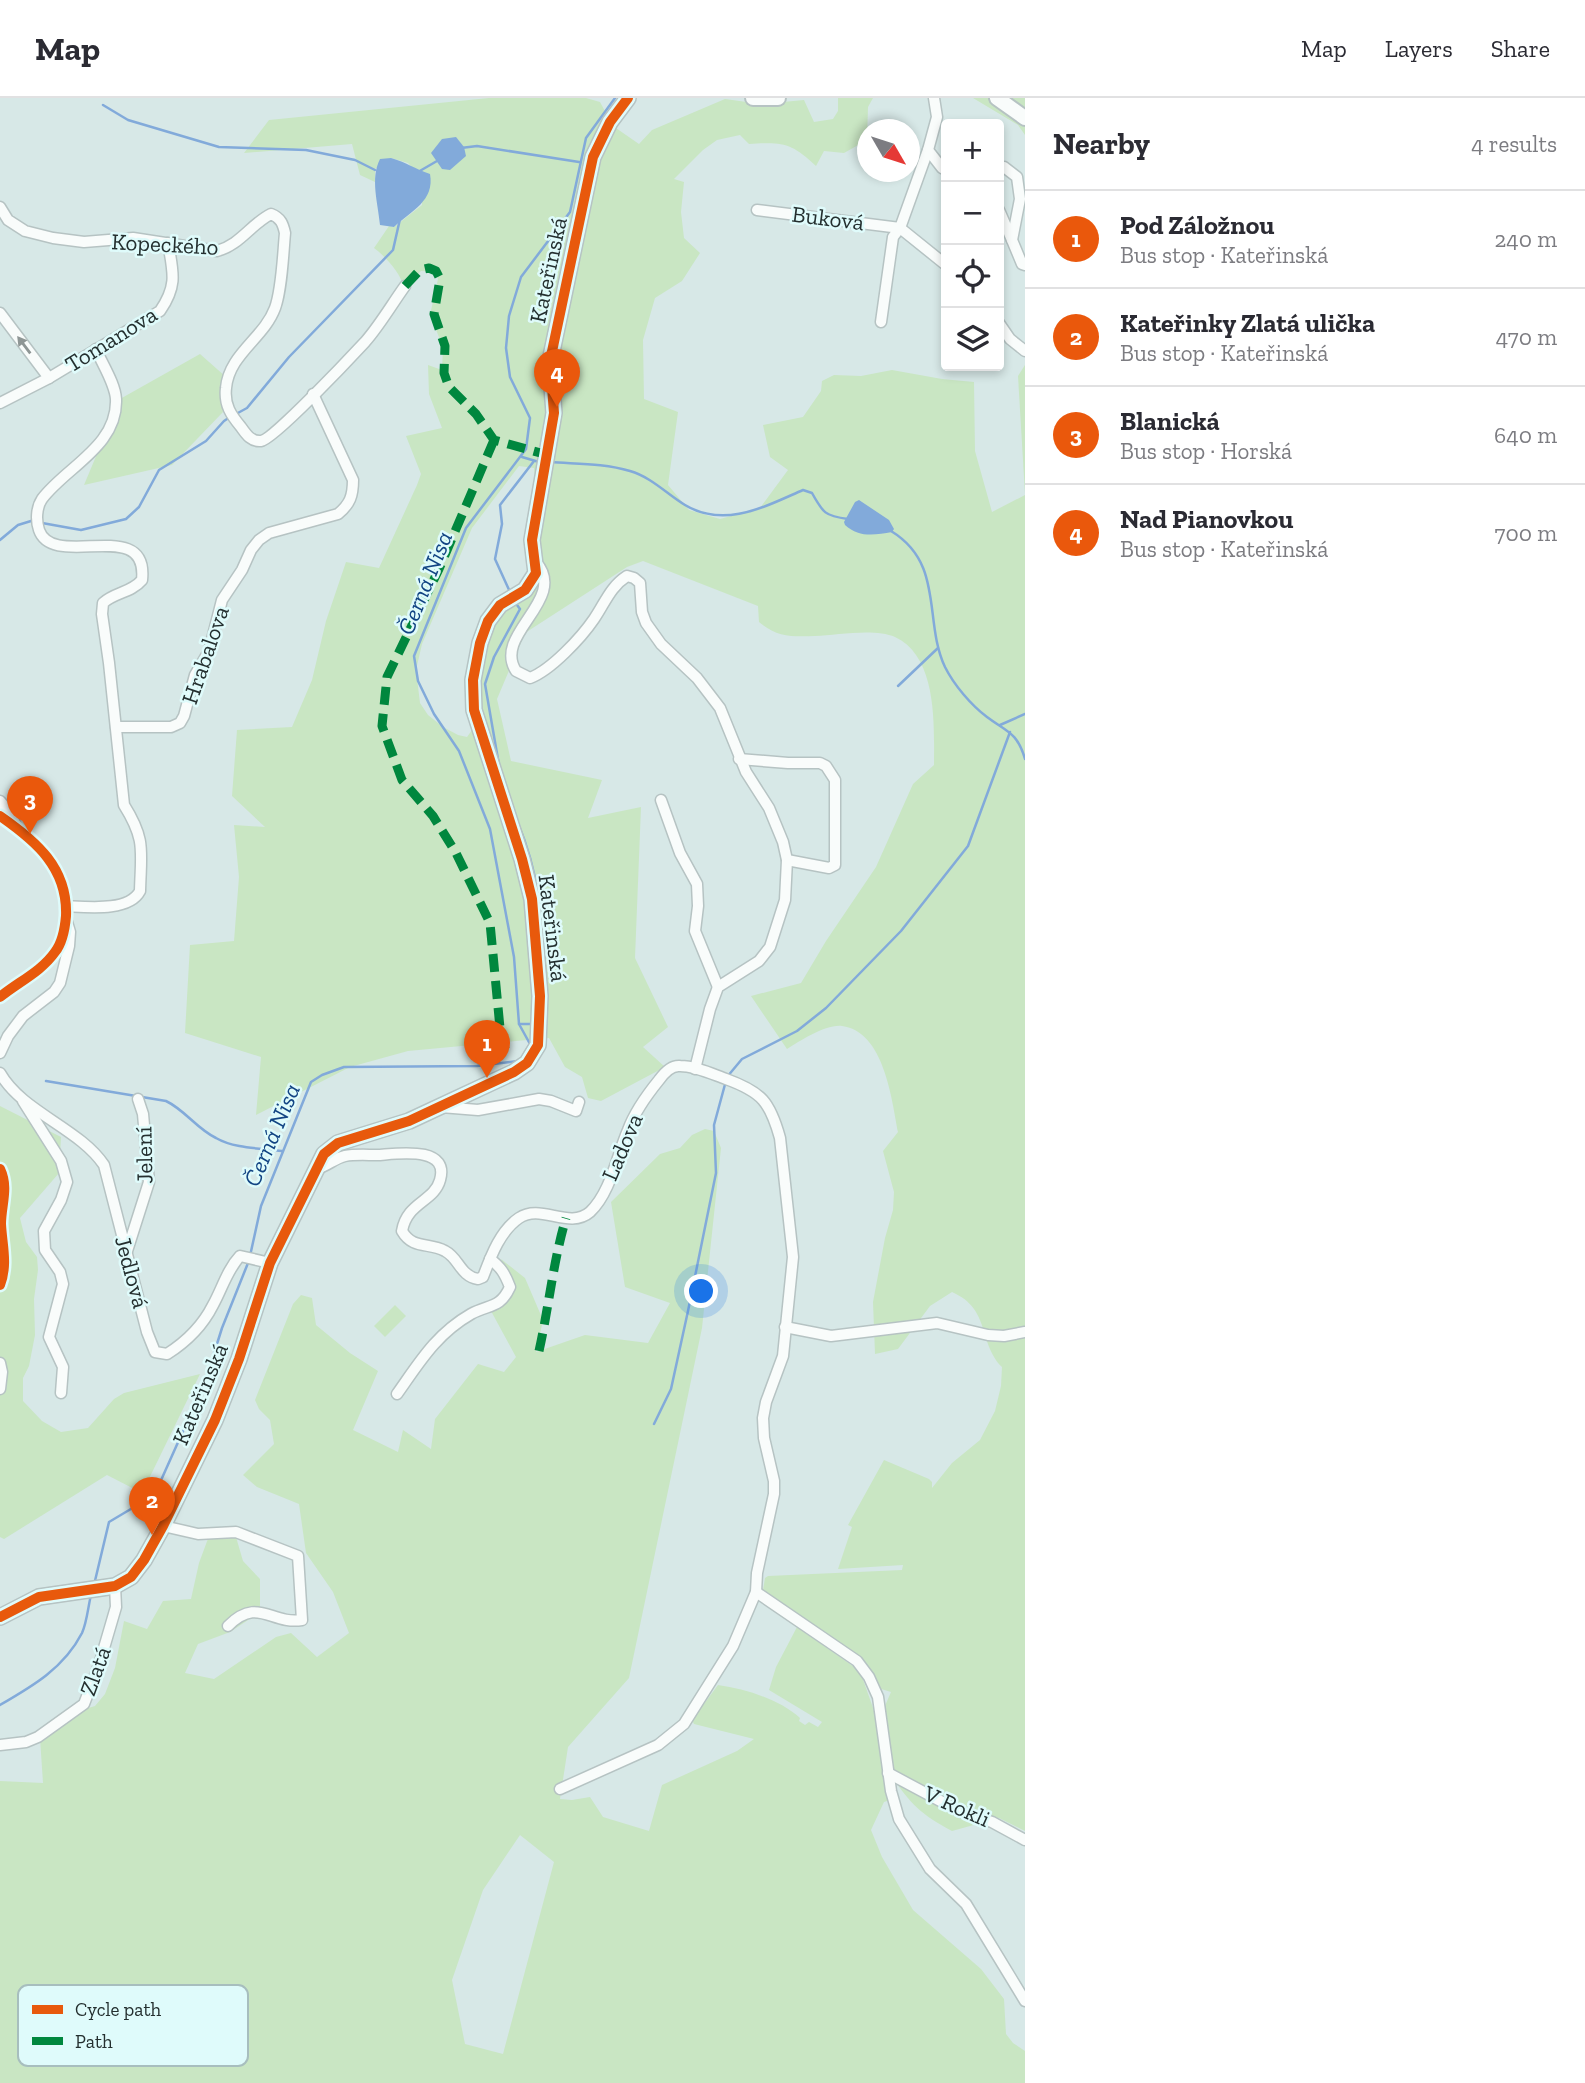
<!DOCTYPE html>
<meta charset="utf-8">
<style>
:root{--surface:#fff;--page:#f2f2f3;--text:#2b2b33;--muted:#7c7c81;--line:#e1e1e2;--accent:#ea580c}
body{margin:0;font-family:"Zilla Slab",serif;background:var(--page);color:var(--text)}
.controls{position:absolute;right:21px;top:21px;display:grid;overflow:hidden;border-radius:7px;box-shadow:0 4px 10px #0003}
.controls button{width:63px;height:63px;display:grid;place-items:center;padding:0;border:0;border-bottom:2px solid var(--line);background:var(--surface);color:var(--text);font:35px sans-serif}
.compass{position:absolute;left:857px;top:21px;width:63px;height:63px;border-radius:50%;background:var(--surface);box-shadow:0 4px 10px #0003;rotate:129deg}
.you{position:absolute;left:702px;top:1194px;width:24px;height:24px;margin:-18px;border:5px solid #fff;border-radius:50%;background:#1a73e8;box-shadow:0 0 0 10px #1a73e833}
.badge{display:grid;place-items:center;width:46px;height:46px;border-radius:50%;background:var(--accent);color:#fff;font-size:23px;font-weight:700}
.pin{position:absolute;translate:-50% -58px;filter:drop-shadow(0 2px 4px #0008)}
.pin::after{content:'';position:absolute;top:37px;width:24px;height:21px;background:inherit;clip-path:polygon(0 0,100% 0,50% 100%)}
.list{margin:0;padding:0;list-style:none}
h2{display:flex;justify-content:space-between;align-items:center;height:91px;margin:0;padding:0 28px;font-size:30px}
h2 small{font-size:23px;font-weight:400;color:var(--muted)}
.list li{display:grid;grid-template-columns:46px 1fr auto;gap:21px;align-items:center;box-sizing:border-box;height:98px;padding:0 28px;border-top:2px solid var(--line)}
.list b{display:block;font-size:26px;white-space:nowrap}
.list p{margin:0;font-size:23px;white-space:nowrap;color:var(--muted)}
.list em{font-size:23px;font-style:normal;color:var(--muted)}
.icon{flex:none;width:38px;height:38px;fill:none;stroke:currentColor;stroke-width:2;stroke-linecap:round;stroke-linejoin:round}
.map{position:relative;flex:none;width:1025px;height:1985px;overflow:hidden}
header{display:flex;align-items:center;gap:42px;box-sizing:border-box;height:98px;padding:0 35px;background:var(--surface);border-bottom:2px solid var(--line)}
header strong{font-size:33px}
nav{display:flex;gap:38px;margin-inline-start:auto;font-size:24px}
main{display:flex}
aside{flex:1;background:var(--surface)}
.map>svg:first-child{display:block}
.green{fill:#c9e6c3;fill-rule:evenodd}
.water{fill:#82aada}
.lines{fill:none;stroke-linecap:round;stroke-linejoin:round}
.stream{stroke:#82aada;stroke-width:2.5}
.street-casing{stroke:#b6c3c3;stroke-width:13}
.secondary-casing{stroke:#b6c3c3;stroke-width:18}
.street{stroke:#f9fcfb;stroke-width:10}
.secondary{stroke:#f9fcfb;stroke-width:14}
.quiet{stroke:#00873e;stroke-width:9;stroke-dasharray:18 9;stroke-linecap:butt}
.cycleway-casing{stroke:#dffbfb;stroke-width:15}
.cycleway{stroke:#e8590c;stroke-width:10}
.oneway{fill:#8e9695}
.labels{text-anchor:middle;stroke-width:5;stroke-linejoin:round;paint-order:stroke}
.street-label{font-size:23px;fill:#242f2f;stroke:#dffbfb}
.water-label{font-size:24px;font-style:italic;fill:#124483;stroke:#dffbfb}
.key{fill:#dffbfb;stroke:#a7bebe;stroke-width:2}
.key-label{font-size:19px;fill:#242f2f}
</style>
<header>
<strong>Map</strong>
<nav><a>Map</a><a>Layers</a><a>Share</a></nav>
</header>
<main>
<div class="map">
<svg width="1025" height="1985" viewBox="0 0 1025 1985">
<rect width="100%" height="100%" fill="#d7e8e7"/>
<g class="green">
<path d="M489,0H586L600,4L613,28L639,46L652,32L725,1L761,6L804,2L814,24L833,21L838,13V0H873L868,9L867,42L844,55L824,53L816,68C791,44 782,44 749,46L740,37L717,42L703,52L674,81L684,84L681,114L684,140L700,155L682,183L655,200L643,242L644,301L678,314L668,387L689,412L720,421L760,410L788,372L770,359L763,327L803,319L821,293L822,283L834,277L861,278L892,272L942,281L974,284L975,353L992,414L1025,397V1733L999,1720L952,1733C918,1715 908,1703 887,1671L890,1702L884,1704L871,1732L882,1759L913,1812L981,1871L1004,1901L1006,1936L1013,1945L1025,1953V1985H0V1683L43,1685L40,1640L82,1612L95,1608L105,1596L115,1570L124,1523L147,1531L163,1503L191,1501L199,1465L209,1438L236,1439L243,1463L260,1481V1514L230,1534L198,1546L185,1575L214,1581L276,1539L291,1535L317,1559L349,1535L333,1494L306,1455L299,1406L257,1389L243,1377L274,1346L270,1322L259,1311L255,1302L293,1206L301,1197L312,1200L316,1227L350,1255L378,1273L353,1332L398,1354L403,1332L431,1351L435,1321L478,1266L504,1274L516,1259L491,1213L506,1204L513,1194L511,1184L501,1161L525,1180L543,1222L536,1254L585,1237L648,1245L670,1205L625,1189L611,1104L660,1056L680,1050L692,1037L705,1031L714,1033L721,1050L702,1230L629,1580L568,1649L560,1701L572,1702L590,1699L603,1719L649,1733L662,1687L737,1653L754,1641L694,1626L692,1622L718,1587C747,1591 780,1602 800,1620L799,1623L805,1627L809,1624L818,1629L822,1624L769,1592L776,1569L797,1529L860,1573L878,1624L891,1594L878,1590L869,1573L765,1497L763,1492L765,1480L768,1478L902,1472L903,1467L838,1471L852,1429L848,1427L884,1362L929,1381L932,1384V1390L952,1365L980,1342L995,1313L1001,1288L1002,1269C978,1245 991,1211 952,1194L930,1208L898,1251L875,1256L873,1204L885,1140L893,1112L894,1094L883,1053L898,1034C892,1002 884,933 842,928C826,926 800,943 787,951L751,898L801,885L826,843L876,769L913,686L934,667C934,628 938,559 895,539C875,530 837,537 815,538C792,539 777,539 759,524L758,508L643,463L627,469L525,535L497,601L511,663L602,682L588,720L641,709L635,860L668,929L643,949L665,969L601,1003L588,1000L582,979L565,969L549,940L408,953L350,969L256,1017L261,959L185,935L190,847L234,843L239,779L234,727L265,729L232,698L237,632L292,629L312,582L326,523L346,464L379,470L417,387L421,376L406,338L442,330L429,296L428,267L442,272L443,249L430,217L438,181L435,174L421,173L404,191C402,176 385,158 374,150L389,128L394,129L422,107V74L415,73L408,65L391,60L375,71V84L360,77L352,46L244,55L269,22ZM519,368L534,370L535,380L528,439L530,480L484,521L469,596L472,632L467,639L458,637L443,629L428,617L420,605L416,572L422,546L472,430ZM520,1737L554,1764L503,1956L465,1946L452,1882L483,1792Z"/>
<path d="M973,0H1025V37L1018,27Z"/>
<path d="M200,256L226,279L221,296L223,314L172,367L84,387L120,301Z"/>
<path d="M1025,267V396L1018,278Z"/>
<path d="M0,1008L61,1039L59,1075L20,1120L26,1144L37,1159L38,1172L34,1201L35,1237L29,1268L23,1280V1303L42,1323L61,1334L88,1330L114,1301L124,1295L200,1276L142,1395L107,1377L4,1441L0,1439Z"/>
<path d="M395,1207L406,1218L385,1239L374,1228Z"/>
</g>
<g class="water">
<path d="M456,39L464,49L466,58L450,72L442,71L431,55L442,41Z"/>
<path d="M391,60C406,64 415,71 430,76C435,103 411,113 394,129L380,127C378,105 370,80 380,61Z"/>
<path d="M859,402L889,422L894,431L892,434C875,437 859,440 845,427L844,424L855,404Z"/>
</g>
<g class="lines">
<g class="stream">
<path d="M103,7L128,22L219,49L306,52L355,62L375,72"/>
<path d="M461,50L477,48L579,64"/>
<path d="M418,74L437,63"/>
<path d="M236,316L247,310L289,259L393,152L400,121"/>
<path d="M522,359L539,364"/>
<path d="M550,364C576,366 604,365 630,373C651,379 667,396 685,407C725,431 766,408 803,392L812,395C823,415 825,418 848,421"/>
<path d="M891,433C945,466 923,522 945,569C954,587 971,607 987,619C1007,634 1017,634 1025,661"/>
<path d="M0,442L18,427L31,423L81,432L126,421L139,409L159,372L206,343L224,323L230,319"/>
<path d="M510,494L495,461L502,426L500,407L534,363"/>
<path d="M898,588L938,550"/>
<path d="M1000,627L1025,616"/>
<path d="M499,667L485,586L494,559L520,511L514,503"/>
<path d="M517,723C539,774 544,826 545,881"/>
<path d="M544,925L546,922V912"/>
<path d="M519,926H533"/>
<path d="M524,956L530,946L519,926L514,859L490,731L459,653L434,616L418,583L414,558L466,430L526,351L530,320L510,279L506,250L509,218L521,179L570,114L586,40L615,0"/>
<path d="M46,983L166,1003C185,1012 197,1031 216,1040C235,1051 261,1050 282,1053"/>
<path d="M250,1158L261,1108L311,984L322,977L344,969L477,968L518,963"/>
<path d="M654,1326L671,1291L688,1213L716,1075L714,1027L727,979L742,961L797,933L826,910L901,833L968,748L1010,634"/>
<path d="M94,1487L109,1424L146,1402L158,1389L205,1284L222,1230L248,1165"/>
<path d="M0,1607C33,1588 64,1570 82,1535C87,1524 88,1509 91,1497"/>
</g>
<defs>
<g id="street">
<path d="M934,0L937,19L928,52L942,70L946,72"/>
<path d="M999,70L1004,69L1017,79L1020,101L1012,142L1022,166L1025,167"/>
<path d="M0,109L8,122L25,133L53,140L84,144L133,140L217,153C240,147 251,126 271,116C281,120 283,126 285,135C283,156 282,191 275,210C264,240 229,256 226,290C224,307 231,317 241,329C246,336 251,344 261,343C273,342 352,258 365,244C380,227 392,206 405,188"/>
<path d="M757,112L900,130L946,167"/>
<path d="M999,112L1012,142"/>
<path d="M0,215L49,280"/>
<path d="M881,224L893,139L900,130L928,52"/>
<path d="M999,225L1010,241L1025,253"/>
<path d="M0,305L49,280L160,213C178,187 173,174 168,145"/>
<path d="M536,464C569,502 492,536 516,573L530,580C551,572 581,540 594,521C605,505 610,489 627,478L634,480L640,485L642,514L646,525L661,546L697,580L720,610L746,674L769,710L783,744L787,762L785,802L770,849L759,863L718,889L710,911L695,971"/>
<path d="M116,629H171L180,625L184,618L195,577L209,553L222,502L242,472L251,452L259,442L269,435L338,416C350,406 353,398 353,382L313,296"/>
<path d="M739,661L788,665H820L826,668L835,682V767L829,770L787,762"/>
<path d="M661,702L680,755L697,786L698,808L695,833L718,889"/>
<path d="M0,703L11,716L16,728"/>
<path d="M0,718C36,743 68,770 66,818C65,830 63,844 55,854C41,874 18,884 0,899"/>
<path d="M66,808C87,809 129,814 140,793C141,753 146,742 124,707L109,565L102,516L103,505C115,494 131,495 142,482C149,417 53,473 39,432C36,423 36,410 42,401C66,369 118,348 116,301C115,285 102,266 96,251"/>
<path d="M0,955L8,938L23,918L54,894L60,885L69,848L70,834L67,824"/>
<path d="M0,975C22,1014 79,1030 104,1067L147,1234L155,1254L167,1256C186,1244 203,1227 213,1207C222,1191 227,1172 240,1158L270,1165"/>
<path d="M23,1003L61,1063L67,1084L61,1102L44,1133L45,1152L60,1174L63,1186L49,1239L63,1269L61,1295"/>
<path d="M441,1009L478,1012L539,1001L551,1003L576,1013L579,1004"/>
<path d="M0,1071C9,1090 1,1107 1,1126C2,1147 8,1166 0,1187"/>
<path d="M316,1071C326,1069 335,1060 345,1058C355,1056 367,1057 377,1057C396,1056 450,1047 440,1082C434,1104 407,1104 402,1133C413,1152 429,1144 445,1153C459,1160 460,1178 478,1181L483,1179C491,1158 500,1133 519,1120C541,1105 569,1132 590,1114C611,1094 617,1057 628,1032C635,1013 646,998 659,982C664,975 671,967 680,968C695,968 712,976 726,981C762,994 770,1004 780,1040L793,1159L783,1258L766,1304L763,1320L764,1340L774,1383V1396L757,1475L756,1494L733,1548L684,1626L658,1647L560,1691"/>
<path d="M127,1153L149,1084L143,1016L138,1001"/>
<path d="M785,1229L831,1238L937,1225L988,1237L1004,1238L1025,1234"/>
<path d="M0,1265L2,1274L0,1291"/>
<path d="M397,1296C419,1265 436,1236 471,1216C489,1206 500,1211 510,1189C505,1176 501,1169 490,1161"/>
<path d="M163,1428L198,1436L236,1434L298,1458L302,1522C271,1527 258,1498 228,1528"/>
<path d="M756,1494L857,1563L869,1579L878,1599L891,1693L899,1721L930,1771L966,1806L1025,1903"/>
<path d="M0,1647L26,1644L38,1639L84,1606L99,1567L116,1509L115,1488"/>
<path d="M888,1675L961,1714L992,1724L1025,1742"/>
</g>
<g id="secondary">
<path d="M753,0H778"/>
<path d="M997,0L1025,20"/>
<path d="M0,1519L39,1499L115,1488L131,1479L144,1462L163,1428L215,1322L239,1261L270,1165L324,1056L338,1045L409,1023L514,974L527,965L538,947L540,898L532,801L522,761L474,612L473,582L480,545L488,523L500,507L525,492L536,475L532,442L554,315L550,263L593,59L610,24L628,0"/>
</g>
</defs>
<use href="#street" class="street-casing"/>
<use href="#secondary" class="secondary-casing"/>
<use href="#street" class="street"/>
<use href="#secondary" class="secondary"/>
<g class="quiet">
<path d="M405,188L420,172L429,170L436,173L440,181L434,216L445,248L444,275L449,289L476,316L494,342L548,357"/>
<path d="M494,342L439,471L387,579L382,628L402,682L433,718L456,755L490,825L500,930L505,951"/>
<path d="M539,1253C549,1208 553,1164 566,1120"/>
</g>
<defs>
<g id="cycleway">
<path d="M0,718C36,743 68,770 66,818C65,830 63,844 55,854C41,874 18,884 0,899"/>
<path d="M0,1071C9,1090 1,1107 1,1126C2,1147 8,1166 0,1187"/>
<path d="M0,1519L39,1499L115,1488L131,1479L144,1462L163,1428L215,1322L239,1261L270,1165L324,1056L338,1045L409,1023L514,974L527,965L538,947L540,898L532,801L522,761L474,612L473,582L480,545L488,523L500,507L525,492L536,475L532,442L554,315L550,263L593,59L610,24L628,0"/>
</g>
</defs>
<use href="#cycleway" class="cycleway-casing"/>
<use href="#cycleway" class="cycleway"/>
</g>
<defs><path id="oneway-solid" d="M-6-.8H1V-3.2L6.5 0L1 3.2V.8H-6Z" transform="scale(1.75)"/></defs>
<use class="oneway" href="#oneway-solid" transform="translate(24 247) rotate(-127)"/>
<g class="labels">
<g class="street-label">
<text transform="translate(828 120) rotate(7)" y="8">Buková</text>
<text transform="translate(165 146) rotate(3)" y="8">Kopeckého</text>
<text transform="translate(548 172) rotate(-78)" y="8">Kateřinská</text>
<text transform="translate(111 241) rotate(-32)" y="8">Tomanova</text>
<text transform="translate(205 557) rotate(-71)" y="8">Hrabalova</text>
<text transform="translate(553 830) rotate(83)" y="8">Kateřinská</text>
<text transform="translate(622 1049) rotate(-67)" y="8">Ladova</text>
<text transform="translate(144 1057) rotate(-91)" y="8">Jelení</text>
<text transform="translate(132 1174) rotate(75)" y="8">Jedlová</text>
<text transform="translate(200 1296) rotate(-67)" y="8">Kateřinská</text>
<text transform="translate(95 1573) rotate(-70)" y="8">Zlatá</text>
<text transform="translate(957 1708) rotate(24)" y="8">V Rokli</text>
</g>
<g class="water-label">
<text transform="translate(425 485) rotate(-68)" y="8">Černá Nisa</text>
<text transform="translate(272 1037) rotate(-67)" y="8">Černá Nisa</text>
</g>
</g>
<rect x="18" y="1887" width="230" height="81" rx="10" class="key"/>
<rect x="32" y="1907" width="31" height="9" fill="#e8590c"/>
<rect x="32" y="1939" width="31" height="8" fill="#00873e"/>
<g class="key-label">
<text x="75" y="1918">Cycle path</text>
<text x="75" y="1950">Path</text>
</g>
</svg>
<div class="controls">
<button>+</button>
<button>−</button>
<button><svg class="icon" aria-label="locate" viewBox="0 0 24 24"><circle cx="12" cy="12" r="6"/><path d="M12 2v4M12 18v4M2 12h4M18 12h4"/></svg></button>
<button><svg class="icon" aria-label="layers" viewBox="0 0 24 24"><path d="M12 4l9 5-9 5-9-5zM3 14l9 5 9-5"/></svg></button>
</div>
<svg class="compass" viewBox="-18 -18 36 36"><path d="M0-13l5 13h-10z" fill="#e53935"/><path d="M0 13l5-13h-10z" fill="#7c7c81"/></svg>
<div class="you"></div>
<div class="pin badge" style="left:487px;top:980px">1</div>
<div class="pin badge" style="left:152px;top:1437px">2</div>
<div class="pin badge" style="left:30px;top:736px">3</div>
<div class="pin badge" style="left:557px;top:309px">4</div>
</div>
<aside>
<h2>Nearby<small>4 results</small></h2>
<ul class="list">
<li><span class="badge">1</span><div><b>Pod Záložnou</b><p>Bus stop · Kateřinská</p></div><em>240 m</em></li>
<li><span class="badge">2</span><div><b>Kateřinky Zlatá ulička</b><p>Bus stop · Kateřinská</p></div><em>470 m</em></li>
<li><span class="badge">3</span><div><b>Blanická</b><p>Bus stop · Horská</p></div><em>640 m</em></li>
<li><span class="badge">4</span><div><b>Nad Pianovkou</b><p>Bus stop · Kateřinská</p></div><em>700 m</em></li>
</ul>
</aside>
</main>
